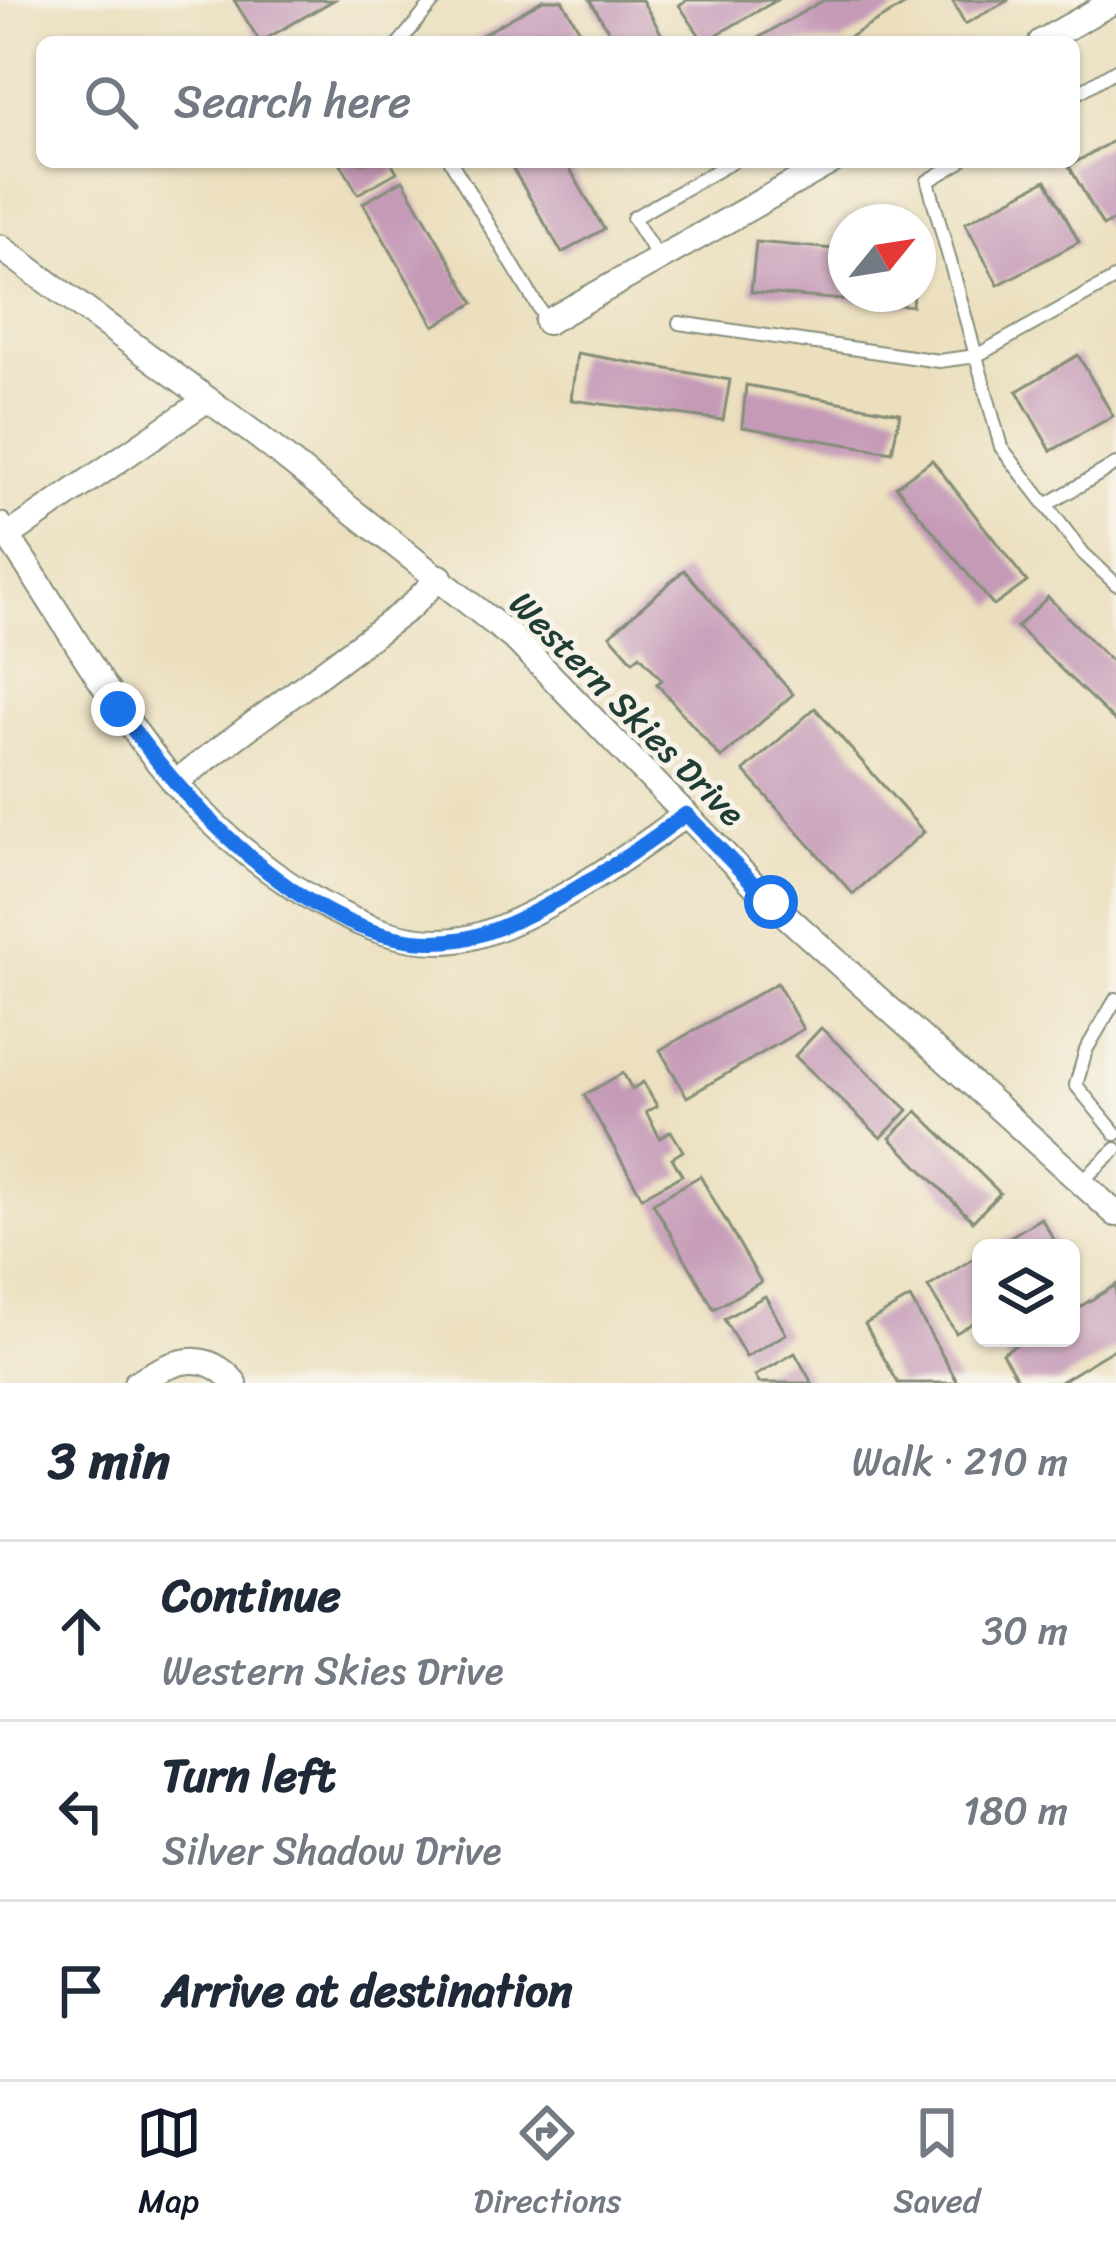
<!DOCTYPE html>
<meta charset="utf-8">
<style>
:root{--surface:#fff;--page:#f2f2f3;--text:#1f2937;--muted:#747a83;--line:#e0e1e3;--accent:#111827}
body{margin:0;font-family:Sriracha,sans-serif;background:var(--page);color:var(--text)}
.controls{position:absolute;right:36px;bottom:36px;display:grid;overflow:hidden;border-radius:18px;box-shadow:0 3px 9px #0004}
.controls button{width:108px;height:108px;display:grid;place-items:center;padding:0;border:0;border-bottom:3px solid var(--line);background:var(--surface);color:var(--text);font:60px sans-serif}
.compass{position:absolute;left:828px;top:204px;width:108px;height:108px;border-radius:50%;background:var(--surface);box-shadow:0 3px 9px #0004;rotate:60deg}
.stop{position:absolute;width:36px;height:36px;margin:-27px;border:9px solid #1a73e8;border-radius:50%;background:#fff}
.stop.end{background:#1a73e8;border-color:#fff;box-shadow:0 3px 12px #0008}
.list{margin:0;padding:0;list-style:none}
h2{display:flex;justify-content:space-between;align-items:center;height:156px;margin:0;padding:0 48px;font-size:51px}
h2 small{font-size:39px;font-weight:400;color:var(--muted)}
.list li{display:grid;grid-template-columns:78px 1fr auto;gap:36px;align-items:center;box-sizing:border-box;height:180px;padding:0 48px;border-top:3px solid var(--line)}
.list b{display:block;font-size:45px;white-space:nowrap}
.list p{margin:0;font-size:39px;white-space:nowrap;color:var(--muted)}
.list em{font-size:39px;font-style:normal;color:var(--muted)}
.icon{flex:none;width:66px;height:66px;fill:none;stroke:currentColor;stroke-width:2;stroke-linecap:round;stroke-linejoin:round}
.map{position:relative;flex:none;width:1116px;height:1383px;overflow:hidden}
.search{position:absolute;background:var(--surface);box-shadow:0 3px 9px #0004;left:36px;right:36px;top:36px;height:132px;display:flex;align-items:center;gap:30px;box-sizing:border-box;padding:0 42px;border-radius:18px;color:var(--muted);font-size:45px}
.sheet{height:696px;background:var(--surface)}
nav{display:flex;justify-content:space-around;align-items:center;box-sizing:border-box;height:168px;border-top:3px solid var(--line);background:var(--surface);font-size:33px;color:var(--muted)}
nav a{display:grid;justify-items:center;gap:6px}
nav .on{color:var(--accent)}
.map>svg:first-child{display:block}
.building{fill:#c49ab7}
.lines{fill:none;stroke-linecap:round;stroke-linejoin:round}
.service-casing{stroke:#858e79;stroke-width:16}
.minor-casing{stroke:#858e79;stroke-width:28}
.service{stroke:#fff;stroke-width:12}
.minor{stroke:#fff;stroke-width:24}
.route{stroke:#1a73e8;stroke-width:15}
.labels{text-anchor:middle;stroke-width:10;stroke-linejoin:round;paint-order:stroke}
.street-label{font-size:36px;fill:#1f3d34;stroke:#f7f3e8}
</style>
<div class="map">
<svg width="1116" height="1383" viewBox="0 0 1116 1383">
<rect width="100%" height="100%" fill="#f7f3e8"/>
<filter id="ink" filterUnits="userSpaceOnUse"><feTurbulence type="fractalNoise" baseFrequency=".00833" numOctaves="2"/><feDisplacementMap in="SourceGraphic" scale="24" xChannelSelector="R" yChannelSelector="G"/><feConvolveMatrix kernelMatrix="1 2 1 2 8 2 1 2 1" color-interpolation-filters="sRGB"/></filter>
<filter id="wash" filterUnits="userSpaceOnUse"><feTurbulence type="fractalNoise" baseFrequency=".004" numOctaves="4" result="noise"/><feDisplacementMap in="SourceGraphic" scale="48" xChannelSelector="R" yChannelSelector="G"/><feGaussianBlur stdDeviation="2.7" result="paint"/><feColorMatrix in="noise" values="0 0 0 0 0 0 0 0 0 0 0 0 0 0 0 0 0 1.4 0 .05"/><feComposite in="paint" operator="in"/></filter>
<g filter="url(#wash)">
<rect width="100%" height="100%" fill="#ebdfbe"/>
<g id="blocks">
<g class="building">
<path d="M234,0H334L260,42Z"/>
<path d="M543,0H562L580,31L561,42H470Z"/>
<path d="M590,0H642L666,42H615Z"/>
<path d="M687,0H777L704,42L679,5Z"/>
<path d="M824,0H913L841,42H751Z"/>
<path d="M952,0H1009L965,24Z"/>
<path d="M1116,139V219L1103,226L1069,166Z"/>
<path d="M340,162H391L397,172L358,194Z"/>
<path d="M509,162H566L604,229L562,253Z"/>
<path d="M403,180L474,303L434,326L363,203Z"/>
<path d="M1046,180L1079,242L998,285L965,223Z"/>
<path d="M756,242L846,250V294H913L912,306L751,292Z"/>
<path d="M577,353L730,380L723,420L571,400Z"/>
<path d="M1078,355L1113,416L1051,451L1017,391Z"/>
<path d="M746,385L900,413L892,452L742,427Z"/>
<path d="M932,460L1027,582L994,606L896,486Z"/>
<path d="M684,570L793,694L721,758L657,684L662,680L640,655L633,661L610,635Z"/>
<path d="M1048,597L1116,666V722L1017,627Z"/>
<path d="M815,708L924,832L853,894L744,771Z"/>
<path d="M777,983L803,1029L687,1097L660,1050Z"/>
<path d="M821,1028L908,1110L881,1138L795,1056Z"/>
<path d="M623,1073L632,1089L643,1082L657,1106L646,1112L660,1138L671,1131L683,1151L672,1158L682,1175L642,1197L584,1095Z"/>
<path d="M917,1111L1000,1193L973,1221L890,1138Z"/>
<path d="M700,1176L761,1282L714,1309L653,1203Z"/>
<path d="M1041,1218L1059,1248H992Z"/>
<path d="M981,1254V1318L956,1333L928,1287Z"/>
<path d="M1116,1285V1348L1058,1383H1020L1002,1353L1027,1338H1071V1312Z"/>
<path d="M765,1296L786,1334L746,1357L724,1319Z"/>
<path d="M910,1298L958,1383H898L865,1324Z"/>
<path d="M795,1353L812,1383H759L755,1376Z"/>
</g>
</g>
</g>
<g filter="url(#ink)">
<use href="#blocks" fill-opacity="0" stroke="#858e79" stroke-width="3"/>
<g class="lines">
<defs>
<g id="service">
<path d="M400,42L435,0"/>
<path d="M1074,95L1116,70"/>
<path d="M451,162L547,322"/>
<path d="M960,162L928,181L1001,447L1083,553L1116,584"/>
<path d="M659,259L633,218L732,162"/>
<path d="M679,323L939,361L976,356L1116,278"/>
<path d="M1046,505L1116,464"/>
<path d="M1116,999L1086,1050L1076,1085L1116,1134"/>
<path d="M1081,1182L1116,1149"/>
</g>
<g id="minor">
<path d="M1041,42L1116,0"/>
<path d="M0,247L259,437L517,641L771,902L1116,1214"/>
<path d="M547,322L831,162"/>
<path d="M0,525C102,671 156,809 318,902C360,926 407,946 456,940C521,932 633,854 686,814"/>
<path d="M8,536L205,401"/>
<path d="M174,783L409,608L440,577"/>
<path d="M136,1383C172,1362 203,1346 235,1383"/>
</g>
</defs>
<use href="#service" class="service-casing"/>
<use href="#minor" class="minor-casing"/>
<use href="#service" class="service"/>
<use href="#minor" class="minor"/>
</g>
</g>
<g class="lines" filter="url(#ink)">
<path class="route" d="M118,709C187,806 326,963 462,939C527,927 632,855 686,814L771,902"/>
</g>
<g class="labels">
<g class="street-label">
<text transform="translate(628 708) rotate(45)" y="13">Western Skies Drive</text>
</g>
</g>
</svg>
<div class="controls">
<button><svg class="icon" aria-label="layers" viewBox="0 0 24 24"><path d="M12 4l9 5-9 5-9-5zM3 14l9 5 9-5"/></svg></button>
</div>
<svg class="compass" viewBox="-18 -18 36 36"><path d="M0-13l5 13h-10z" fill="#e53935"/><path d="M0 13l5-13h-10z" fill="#747a83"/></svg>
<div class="stop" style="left:771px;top:902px"></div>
<div class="stop end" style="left:118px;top:709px"></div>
<div class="search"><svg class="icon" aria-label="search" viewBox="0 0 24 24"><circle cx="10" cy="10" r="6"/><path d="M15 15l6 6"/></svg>Search here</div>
</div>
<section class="sheet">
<h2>3 min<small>Walk · 210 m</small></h2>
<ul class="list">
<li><svg class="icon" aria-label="ahead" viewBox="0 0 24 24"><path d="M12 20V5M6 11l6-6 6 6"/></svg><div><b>Continue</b><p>Western Skies Drive</p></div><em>30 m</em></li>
<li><svg class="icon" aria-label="left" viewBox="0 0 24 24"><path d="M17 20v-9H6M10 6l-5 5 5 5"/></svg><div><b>Turn left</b><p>Silver Shadow Drive</p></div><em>180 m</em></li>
<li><svg class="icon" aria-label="arrive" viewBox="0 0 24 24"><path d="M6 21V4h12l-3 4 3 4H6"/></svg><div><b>Arrive at destination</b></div></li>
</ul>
</section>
<nav>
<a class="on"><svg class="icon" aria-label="map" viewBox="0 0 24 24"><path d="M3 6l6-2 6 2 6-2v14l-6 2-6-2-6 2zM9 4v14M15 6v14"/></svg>Map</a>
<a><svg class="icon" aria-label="directions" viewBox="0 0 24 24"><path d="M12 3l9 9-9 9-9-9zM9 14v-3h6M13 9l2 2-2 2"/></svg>Directions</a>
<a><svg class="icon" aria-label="saved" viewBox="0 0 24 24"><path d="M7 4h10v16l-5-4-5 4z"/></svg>Saved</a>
</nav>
